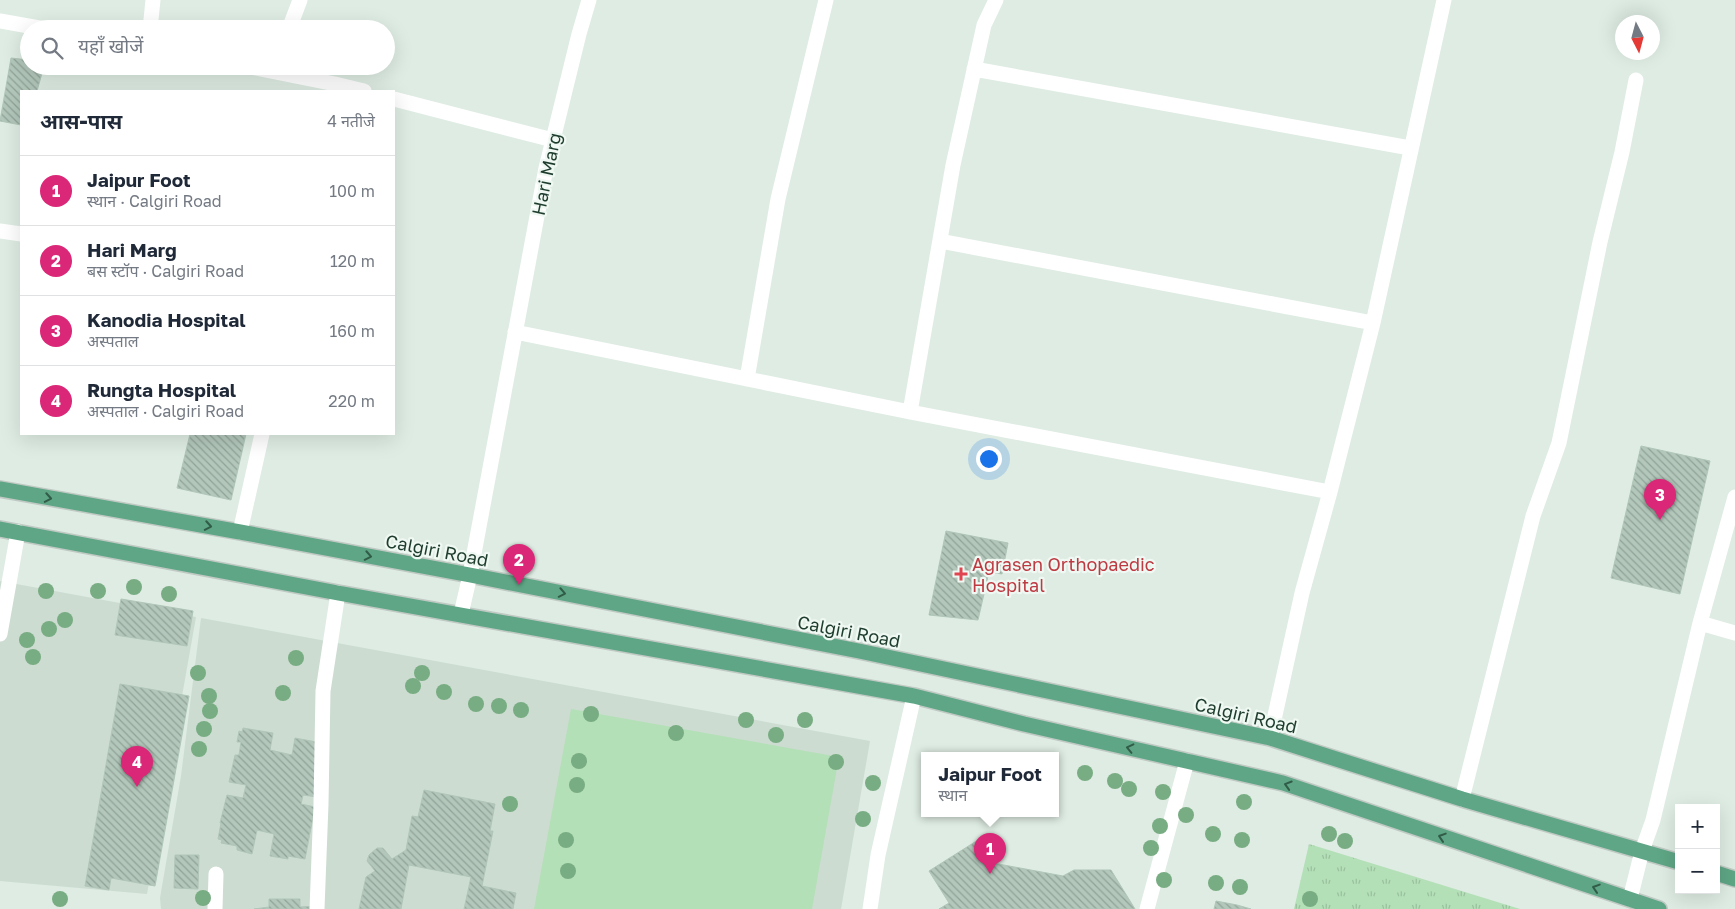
<!DOCTYPE html>
<html lang="hi">
<meta charset="utf-8">
<style>
body{margin:0;font-family:"Golos Text","Noto Sans Devanagari",sans-serif;background:#f2f2f3;color:#1f2937}
.controls{position:absolute;right:15px;bottom:15px;display:grid;overflow:hidden;border-radius:0px;box-shadow:0 5px 20px #0002}
.controls button{width:45px;height:45px;display:grid;place-items:center;padding:0;border:0;border-bottom:1px solid #e0e1e3;background:#fff;color:#1f2937;font:25px sans-serif}
.compass{position:absolute;left:1615px;top:15px;width:45px;height:45px;border-radius:50%;background:#fff;box-shadow:0 5px 20px #0002;rotate:174deg}
.you{position:absolute;left:988px;top:458px;width:18px;height:18px;margin:-12px;border:4px solid #fff;border-radius:50%;background:#1a73e8;box-shadow:0 0 0 8px #1a73e833}
.badge{display:grid;place-items:center;width:32px;height:32px;border-radius:50%;background:#db2777;color:#fff;font-size:16px;font-weight:700}
.pin{position:absolute;translate:-50% -41px;filter:drop-shadow(0 1px 2px #0008)}
.pin::after{content:'';position:absolute;top:26px;width:18px;height:15px;background:inherit;clip-path:polygon(0 0,100% 0,50% 100%)}
.popup{position:absolute;left:921px;top:752px;width:138px;height:65px;box-sizing:border-box;display:grid;place-content:center;border-radius:0px;background:#fff;filter:drop-shadow(0 1px 4px #0005);font-size:16px;white-space:nowrap;color:#747a83}
.popup b{font-size:19px;color:#1f2937}
.popup::after{content:'';position:absolute;left:50%;top:100%;margin-left:-10px;border:10px solid transparent;border-top-color:#fff}
.list{margin:0;padding:0;list-style:none}
h2{display:flex;justify-content:space-between;align-items:center;height:65px;margin:0;padding:0 20px;font-size:21px}
h2 small{font-size:16px;font-weight:400;color:#747a83}
.list li{display:grid;grid-template-columns:32px 1fr auto;gap:15px;align-items:center;box-sizing:border-box;height:70px;padding:0 20px;border-top:1px solid #e0e1e3}
.list b{display:block;font-size:19px;white-space:nowrap}
.list p{margin:0;font-size:16px;white-space:nowrap;color:#747a83}
.list em{font-size:16px;font-style:normal;color:#747a83}
.icon{flex:none;width:28px;height:28px;fill:none;stroke:currentColor;stroke-width:2;stroke-linecap:round;stroke-linejoin:round}
.map{position:relative;flex:none;width:1735px;height:909px;overflow:hidden}
.search{position:absolute;background:#fff;box-shadow:0 5px 20px #0002;left:20px;top:20px;width:375px;height:55px;display:flex;align-items:center;gap:12px;box-sizing:border-box;padding:0 18px;border-radius:28px;color:#747a83;font-size:19px}
.panel{position:absolute;background:#fff;box-shadow:0 5px 20px #0002;left:20px;top:90px;width:375px;height:345px;border-radius:0px}
.map>svg:first-child{display:block}
</style>
<div class="map">
<svg width="1735" height="909" viewBox="0 0 1735 909">
<defs>
<pattern id="grass-tufts" width="24" height="20" patternUnits="userSpaceOnUse" patternTransform="scale(1.25)"><rect width="24" height="20" fill="#b4e0b7"/><path d="M3 7l-1-3M5 7V3M7 7l1-3M15 17l-1-3M17 17v-4M19 17l1-3" fill="none" stroke="#9ac19e"/></pattern>
<pattern id="building-back-hatch" width="6" height="6" patternUnits="userSpaceOnUse" patternTransform="scale(1.25)"><rect width="6" height="6" fill="#b3c7bb"/><path d="M-1 5l2 2M0 0l6 6M5-1l2 2" fill="none" stroke="#91a398"/></pattern>
</defs>
<rect width="100%" height="100%" fill="#deece3"/>
<path fill="#ccdcd1" d="M 0,581 L 196,617 L 147,894 L 0,881 Z
M 201,618 L 870,741 L 841,909 L 161,909 L 160,898 L 181,776 Z"/>
<path fill="url(#grass-tufts)" d="M 1309,844 L 1520,909 L 1294,909 Z"/>
<path fill="#b4e0b7" d="M 571,709 L 839,757 L 812,909 L 534,909 Z"/>
<path fill="url(#building-back-hatch)" stroke="#b0c6b8" d="M 11,58 L 29,60 L 29,66 L 44,66 L 37,91 L 21,91 L 21,125 L 0,121 Z
M 190,434 L 246,434 L 231,500 L 177,488 Z
M 1641,446 L 1710,461 L 1680,594 L 1611,578 Z
M 946,531 L 1008,543 L 1002,574 L 989,572 L 978,620 L 929,615 Z
M 121,599 L 193,611 L 187,646 L 115,635 Z
M 120,684 L 189,696 L 155,886 L 111,878 L 109,890 L 85,886 Z
M 243,728 L 273,733 L 270,750 L 292,755 L 295,738 L 327,744 L 317,797 L 303,795 L 301,804 L 315,807 L 305,859 L 288,856 L 288,859 L 270,856 L 274,834 L 257,830 L 252,854 L 237,850 L 237,846 L 221,843 L 222,840 L 218,839 L 221,823 L 220,823 L 227,795 L 243,798 L 246,785 L 229,782 L 235,755 L 239,755 L 241,742 L 237,742 L 239,731 L 242,732 Z
M 424,790 L 495,804 L 490,831 L 493,831 L 482,886 L 516,893 L 513,909 L 464,909 L 471,877 L 409,865 L 401,909 L 359,909 L 366,877 L 375,871 L 367,861 L 369,855 L 377,848 L 383,848 L 392,859 L 406,850 L 412,816 L 418,817 Z
M 978,840 L 993,863 L 1063,876 L 1074,870 L 1111,870 L 1135,909 L 939,909 L 949,903 L 929,871 Z
M 175,855 L 199,855 L 198,889 L 174,888 Z
M 269,899 L 300,899 L 300,907 L 316,906 L 316,909 L 254,909 L 269,907 Z
M 1216,901 L 1237,905 L 1251,909 L 1214,909 Z"/>
<g fill="none" stroke-linecap="round" stroke-linejoin="round">
<g stroke="#c0c9c4" stroke-width="18">
<path id="major" d="M 0,489 L 240,532 L 470,575 L 859,651 L 1270,738 L 1462,799 L 1679,862
M 0,529 L 338,593 L 914,696 L 1024,724 L 1283,783 L 1659,909
M 1716,873 L 1735,879"/>
</g>
<path stroke="#fff" stroke-width="15" d="M 0,21 L 45,29
M 150,29 L 153,0
M 289,29 L 300,0
M 246,66 L 335,84 L 364,91
M 974,69 L 1410,148
M 394,99 L 553,140
M 0,231 L 21,234
M 940,241 L 1373,323
M 515,332 L 910,412 L 1330,492
M 747,379 L 778,199 L 826,0
M 910,412 L 953,165 L 984,25 L 996,0
M 240,532 L 262,434
M 461,614 L 470,575 L 546,168 L 579,34 L 589,0
M 1700,623 L 1735,633
M 0,634 L 18,532
M 1270,738 L 1302,593 L 1330,492 L 1373,323 L 1444,0
M 1462,799 L 1533,516 L 1559,443 L 1600,242 L 1622,152 L 1636,80
M 1630,899 L 1642,851 L 1653,820 L 1700,623 L 1735,497
M 215,909 L 216,874
M 317,909 L 321,804 L 323,691 L 338,593
M 870,909 L 878,855 L 914,696
M 1147,909 L 1187,761"/>
<use href="#major" stroke="#5ea685" stroke-width="15"/>
</g>
<g fill="#78ac82">
<circle cx="134" cy="587" r="8"/>
<circle cx="46" cy="591" r="8"/>
<circle cx="98" cy="591" r="8"/>
<circle cx="169" cy="594" r="8"/>
<circle cx="65" cy="620" r="8"/>
<circle cx="49" cy="629" r="8"/>
<circle cx="27" cy="640" r="8"/>
<circle cx="33" cy="657" r="8"/>
<circle cx="296" cy="658" r="8"/>
<circle cx="198" cy="673" r="8"/>
<circle cx="422" cy="673" r="8"/>
<circle cx="413" cy="686" r="8"/>
<circle cx="444" cy="692" r="8"/>
<circle cx="283" cy="693" r="8"/>
<circle cx="209" cy="696" r="8"/>
<circle cx="476" cy="704" r="8"/>
<circle cx="499" cy="706" r="8"/>
<circle cx="521" cy="710" r="8"/>
<circle cx="210" cy="711" r="8"/>
<circle cx="591" cy="714" r="8"/>
<circle cx="746" cy="720" r="8"/>
<circle cx="805" cy="720" r="8"/>
<circle cx="204" cy="729" r="8"/>
<circle cx="676" cy="733" r="8"/>
<circle cx="776" cy="735" r="8"/>
<circle cx="199" cy="749" r="8"/>
<circle cx="579" cy="761" r="8"/>
<circle cx="836" cy="762" r="8"/>
<circle cx="1085" cy="773" r="8"/>
<circle cx="1115" cy="781" r="8"/>
<circle cx="873" cy="783" r="8"/>
<circle cx="577" cy="785" r="8"/>
<circle cx="1129" cy="789" r="8"/>
<circle cx="1163" cy="792" r="8"/>
<circle cx="1244" cy="802" r="8"/>
<circle cx="510" cy="804" r="8"/>
<circle cx="1186" cy="815" r="8"/>
<circle cx="863" cy="819" r="8"/>
<circle cx="1160" cy="826" r="8"/>
<circle cx="1213" cy="834" r="8"/>
<circle cx="1329" cy="834" r="8"/>
<circle cx="566" cy="840" r="8"/>
<circle cx="1242" cy="840" r="8"/>
<circle cx="1345" cy="841" r="8"/>
<circle cx="1151" cy="848" r="8"/>
<circle cx="568" cy="871" r="8"/>
<circle cx="1164" cy="880" r="8"/>
<circle cx="1216" cy="883" r="8"/>
<circle cx="1240" cy="887" r="8"/>
<circle cx="203" cy="898" r="8"/>
<circle cx="60" cy="899" r="8"/>
<circle cx="1310" cy="899" r="8"/>
</g>
<defs><path id="oneway-chevron" d="M-2-3.5L2.5 0L-2 3.5" fill="none" stroke-width="1.6" stroke-linecap="round" stroke-linejoin="round" transform="scale(1.25)"/></defs>
<g stroke="#315c48">
<use href="#oneway-chevron" transform="translate(48 498) rotate(10)"/>
<use href="#oneway-chevron" transform="translate(208 526) rotate(10)"/>
<use href="#oneway-chevron" transform="translate(368 556) rotate(11)"/>
<use href="#oneway-chevron" transform="translate(562 593) rotate(11)"/>
<use href="#oneway-chevron" transform="translate(1130 748) rotate(-167)"/>
<use href="#oneway-chevron" transform="translate(1288 785) rotate(-163)"/>
<use href="#oneway-chevron" transform="translate(1442 837) rotate(-162)"/>
<use href="#oneway-chevron" transform="translate(1596 888) rotate(-162)"/>
</g>
<path fill="#e0444e" stroke="#eff8f2" stroke-width="2" d="M958.5 566.5h5v5h5v5h-5v5h-5v-5h-5v-5h5z"/>
<g text-anchor="middle" dominant-baseline="central" stroke-width="4.5" stroke-linejoin="round" paint-order="stroke">
<g font-size="18" fill="#1e3d2e" stroke="#eff8f2">
<text transform="translate(546 174) rotate(-78)">Hari Marg</text>
<text transform="translate(437 550) rotate(11)">Calgiri Road</text>
<text transform="translate(849 631) rotate(11)">Calgiri Road</text>
<text transform="translate(1246 715) rotate(13)">Calgiri Road</text>
</g>
<g font-size="18" fill="#be3a42" stroke="#eff8f2" text-anchor="start">
<text x="972" y="564">Agrasen Orthopaedic<tspan x="972" dy="21">Hospital</tspan></text>
</g>
</g>
</svg>
<div class="controls">
<button>+</button>
<button>−</button>
</div>
<svg class="compass" viewBox="-18 -18 36 36"><path d="M0-13l5 13h-10z" fill="#e53935"/><path d="M0 13l5-13h-10z" fill="#747a83"/></svg>
<div class="you"></div>
<div class="pin badge" style="left:990px;top:874px">1</div>
<div class="popup"><b>Jaipur Foot</b>स्थान</div>
<div class="pin badge" style="left:519px;top:585px">2</div>
<div class="pin badge" style="left:1660px;top:520px">3</div>
<div class="pin badge" style="left:137px;top:787px">4</div>
<div class="search"><svg class="icon" aria-label="search" viewBox="0 0 24 24"><circle cx="10" cy="10" r="6"/><path d="M15 15l6 6"/></svg>यहाँ खोजें</div>
<section class="panel">
<h2>आस-पास<small>4 नतीजे</small></h2>
<ul class="list">
<li><span class="badge">1</span><div><b>Jaipur Foot</b><p>स्थान · Calgiri Road</p></div><em>100 m</em></li>
<li><span class="badge">2</span><div><b>Hari Marg</b><p>बस स्टॉप · Calgiri Road</p></div><em>120 m</em></li>
<li><span class="badge">3</span><div><b>Kanodia Hospital</b><p>अस्पताल</p></div><em>160 m</em></li>
<li><span class="badge">4</span><div><b>Rungta Hospital</b><p>अस्पताल · Calgiri Road</p></div><em>220 m</em></li>
</ul>
</section>
</div>
